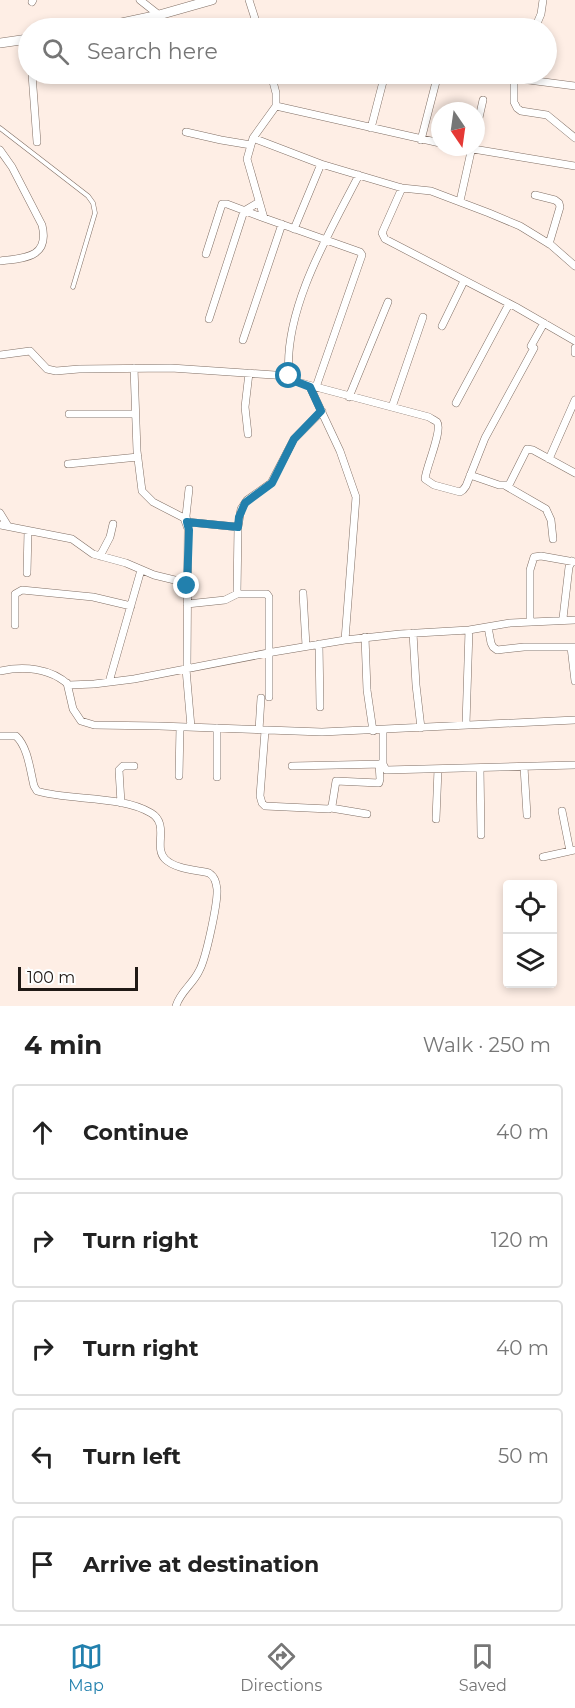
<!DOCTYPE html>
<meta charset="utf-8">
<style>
body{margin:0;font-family:Montserrat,sans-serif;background:#f2f2f2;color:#222}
.controls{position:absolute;right:18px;bottom:18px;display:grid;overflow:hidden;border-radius:6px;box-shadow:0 3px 9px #0003}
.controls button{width:54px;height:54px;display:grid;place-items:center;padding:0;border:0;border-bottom:2px solid #e0e0e0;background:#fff;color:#222;font:30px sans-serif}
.compass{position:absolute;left:431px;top:102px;width:54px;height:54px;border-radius:50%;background:#fff;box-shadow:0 3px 9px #0003;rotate:167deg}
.scale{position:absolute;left:18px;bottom:15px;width:120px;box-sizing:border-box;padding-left:6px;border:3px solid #201915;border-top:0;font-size:16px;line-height:21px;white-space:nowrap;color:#201915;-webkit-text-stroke:4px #fff;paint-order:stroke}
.stop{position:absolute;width:18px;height:18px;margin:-14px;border:4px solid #2280ad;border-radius:50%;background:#fff}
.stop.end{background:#2280ad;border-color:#fff;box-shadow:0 2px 6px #0008}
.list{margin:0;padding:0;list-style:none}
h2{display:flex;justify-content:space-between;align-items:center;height:78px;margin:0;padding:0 24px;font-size:26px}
h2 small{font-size:20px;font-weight:400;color:#767676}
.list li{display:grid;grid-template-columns:39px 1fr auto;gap:18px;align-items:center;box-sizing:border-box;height:96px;margin:0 12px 12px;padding:0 12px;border:2px solid #e0e0e0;border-radius:6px}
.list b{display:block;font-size:22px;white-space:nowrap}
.list em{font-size:20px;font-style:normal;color:#767676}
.icon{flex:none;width:33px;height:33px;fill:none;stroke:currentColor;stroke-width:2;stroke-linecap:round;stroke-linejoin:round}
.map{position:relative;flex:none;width:575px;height:1006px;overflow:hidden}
.search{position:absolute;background:#fff;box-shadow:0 3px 9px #0003;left:18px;right:18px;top:18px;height:66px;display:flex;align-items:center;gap:15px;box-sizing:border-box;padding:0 21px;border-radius:33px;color:#767676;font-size:22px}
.sheet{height:618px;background:#fff}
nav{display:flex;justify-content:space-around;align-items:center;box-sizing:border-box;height:84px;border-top:2px solid #e0e0e0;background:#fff;font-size:16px;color:#767676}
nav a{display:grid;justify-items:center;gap:3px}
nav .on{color:#2280ad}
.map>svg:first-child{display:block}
</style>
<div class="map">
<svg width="575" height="1006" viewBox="0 0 575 1006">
<rect width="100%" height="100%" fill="#feeee5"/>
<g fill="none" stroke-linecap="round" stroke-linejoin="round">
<g stroke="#806f65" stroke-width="5">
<path id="service" d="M 0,128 L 88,196 L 93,203 L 95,213 L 73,287"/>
</g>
<g stroke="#806f65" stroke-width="8">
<path id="minor" d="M 140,0 L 159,15
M 249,0 L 258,28
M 32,2 L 33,0
M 535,28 L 541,14 L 543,0
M 32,74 L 37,142
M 271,74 L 276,93 L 276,106 L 440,143
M 504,74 L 513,78 L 575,86
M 514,74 L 514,102 L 517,108 L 521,111 L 547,115 L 575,138
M 371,128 L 385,74
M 476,131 L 483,100
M 186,132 L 221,140 L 251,145
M 253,138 L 321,164 L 402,188 L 431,191 L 489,213 L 520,226 L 551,245 L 575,266
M 421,140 L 438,74
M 461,147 L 575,166
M 0,150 L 12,167 L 42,225 C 50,258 24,258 0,261
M 402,188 L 382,233 L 385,239 L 516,307 L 575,341
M 535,195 L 555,200 L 559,203 L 560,207 L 549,244
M 460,201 L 472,147
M 264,218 L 360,252 L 362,255 L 316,387 L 294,381 L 289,376 C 283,310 329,233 359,175
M 294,229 L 321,164
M 206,254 L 222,204 L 227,204 L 264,218 L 247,159 L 253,138 L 276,106
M 209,319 L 244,211 L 259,202
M 442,326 L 464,281
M 243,340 L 282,224
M 531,346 L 544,323
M 575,348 L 575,353
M 0,355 L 30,351 L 47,369 L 56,371 L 79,369 L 171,368 L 289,376
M 134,368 L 137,451 L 142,491 L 153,502 L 184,518 L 188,529 L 187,669
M 310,387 L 340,451 L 356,497 L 345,640
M 316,387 L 429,417 C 430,418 436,421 437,422 C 443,430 426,467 425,479 L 434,485 L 460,492 L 463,490 L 466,486 L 485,438 L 534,348
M 349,397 L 388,302
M 456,403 L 509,304
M 392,407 L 423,317
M 69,414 L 135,414
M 248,434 L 245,407 L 249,373
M 549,459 L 575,400
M 68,464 L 138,457
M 470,475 L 499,485 L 509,485 L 527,449 L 533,450 L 575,473
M 506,486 L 546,509 L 551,520 L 553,539
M 189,489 L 186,516 L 187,522 L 238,527
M 0,513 L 8,526
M 0,525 L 72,539 L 93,554 L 126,563 L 154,575 L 187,583
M 100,556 L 110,537 L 113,524
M 27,573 L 28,531
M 303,593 L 306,646
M 237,594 L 267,594 L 269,597 L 269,697
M 187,604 L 225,600 L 237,594 L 238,527 L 241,509 L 247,500 L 271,483 L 294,439 L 322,411
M 563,618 L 569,567 L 572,561
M 530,622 L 530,570 L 534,557 L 541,556 L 575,562
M 15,625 L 15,594 L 22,590 L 93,597 L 131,606
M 488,627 L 491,643 L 493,647 L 497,650 L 524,647 L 575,647
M 413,633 L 416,685 L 421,728
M 365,637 L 367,690 L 373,731
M 319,644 L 320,707
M 571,647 L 575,681
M 186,669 L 191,727
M 0,671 C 24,666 50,668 69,685 L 94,684 L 134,679 L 273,652 L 345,640 L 400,634 L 469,630 L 510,623 L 575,620
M 109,682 L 141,570
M 67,683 L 73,709 L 81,721 L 94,725 L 159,726 L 322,732 L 575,720
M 466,724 L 469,630
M 259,730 L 261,698
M 383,730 L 383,764 L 386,770 L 575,765
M 265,731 L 260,796 L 262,803 L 265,806 L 329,809 L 332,806 L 336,781 L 379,783 L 380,779 L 379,764
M 0,736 L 16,736 C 28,747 30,770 34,786 L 37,791 C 70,801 121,795 151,813 C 170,824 153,847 165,859 C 175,869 196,870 209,873 C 215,877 216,882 217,889 C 218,902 206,959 199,971 C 193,984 180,992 176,1006
M 292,766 L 383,764
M 524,767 L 527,815
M 480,768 L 481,835
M 179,776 L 180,727
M 217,777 L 217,728
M 121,803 L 119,770 L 123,766 L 134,766
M 331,808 L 367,814
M 562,811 L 570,851
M 436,819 L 438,769
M 543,857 L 575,850"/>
</g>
<g stroke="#806f65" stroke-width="10">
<path id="secondary" d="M 98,28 L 159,15 L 212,0
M 0,43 L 28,39"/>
</g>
<use href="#service" stroke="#fff" stroke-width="4"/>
<use href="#minor" stroke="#fff" stroke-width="7"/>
<use href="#secondary" stroke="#fff" stroke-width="9"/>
</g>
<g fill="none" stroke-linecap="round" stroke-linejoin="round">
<path stroke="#2280ad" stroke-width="8" d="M 187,586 L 189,530 L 187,522 L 238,527 L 239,517 L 245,503 L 272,483 L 294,439 L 321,411 L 310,387 L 292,380 L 289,376"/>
</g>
</svg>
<div class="controls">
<button><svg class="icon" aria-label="locate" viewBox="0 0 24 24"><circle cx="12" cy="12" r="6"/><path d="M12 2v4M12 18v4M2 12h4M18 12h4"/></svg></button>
<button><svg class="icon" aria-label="layers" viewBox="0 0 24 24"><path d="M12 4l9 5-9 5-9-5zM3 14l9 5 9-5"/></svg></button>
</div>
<svg class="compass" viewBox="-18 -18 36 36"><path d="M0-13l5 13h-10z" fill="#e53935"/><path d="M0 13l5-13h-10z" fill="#767676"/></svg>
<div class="scale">100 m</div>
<div class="stop" style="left:289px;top:376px"></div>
<div class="stop end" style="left:187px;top:586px"></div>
<div class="search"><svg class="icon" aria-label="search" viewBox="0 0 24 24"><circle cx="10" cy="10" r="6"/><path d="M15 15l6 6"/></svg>Search here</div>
</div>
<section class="sheet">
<h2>4 min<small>Walk · 250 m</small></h2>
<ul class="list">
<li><svg class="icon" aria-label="ahead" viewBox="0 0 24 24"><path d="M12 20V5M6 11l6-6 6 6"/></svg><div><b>Continue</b></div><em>40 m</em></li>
<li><svg class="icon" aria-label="right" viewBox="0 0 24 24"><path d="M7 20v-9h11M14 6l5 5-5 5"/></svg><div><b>Turn right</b></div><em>120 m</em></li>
<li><svg class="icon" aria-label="right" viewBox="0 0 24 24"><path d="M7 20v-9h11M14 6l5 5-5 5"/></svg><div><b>Turn right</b></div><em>40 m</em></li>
<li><svg class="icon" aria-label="left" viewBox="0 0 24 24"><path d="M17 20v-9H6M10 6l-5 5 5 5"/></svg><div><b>Turn left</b></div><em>50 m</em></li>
<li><svg class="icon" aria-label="arrive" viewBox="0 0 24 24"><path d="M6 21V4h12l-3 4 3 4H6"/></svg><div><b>Arrive at destination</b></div></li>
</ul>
</section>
<nav>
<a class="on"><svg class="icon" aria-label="map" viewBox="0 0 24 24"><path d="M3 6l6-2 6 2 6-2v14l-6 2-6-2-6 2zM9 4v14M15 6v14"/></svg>Map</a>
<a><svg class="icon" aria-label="directions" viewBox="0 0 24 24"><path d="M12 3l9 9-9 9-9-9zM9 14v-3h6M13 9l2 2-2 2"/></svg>Directions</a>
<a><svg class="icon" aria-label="saved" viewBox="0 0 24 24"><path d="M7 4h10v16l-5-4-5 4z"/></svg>Saved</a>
</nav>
